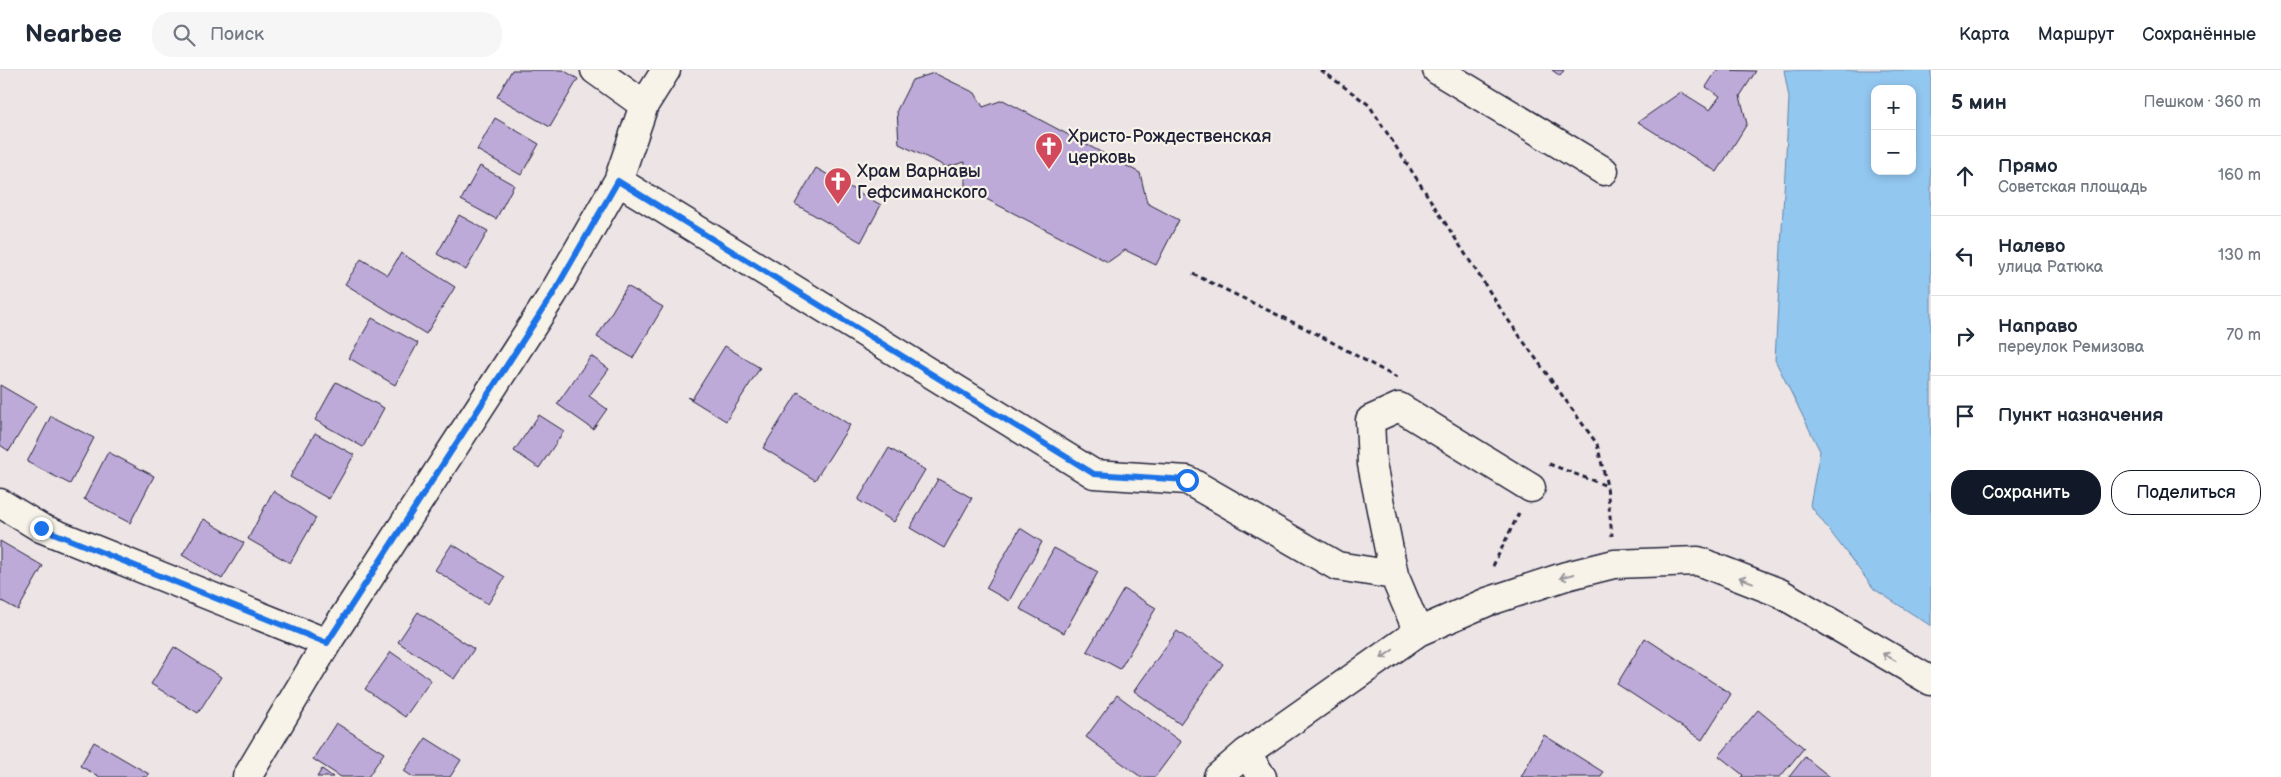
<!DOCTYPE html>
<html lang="ru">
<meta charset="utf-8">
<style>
body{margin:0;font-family:"Balsamiq Sans",sans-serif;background:#f6f6f7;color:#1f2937}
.controls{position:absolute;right:15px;top:15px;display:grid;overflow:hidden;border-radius:10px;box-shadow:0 2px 8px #0003}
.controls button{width:45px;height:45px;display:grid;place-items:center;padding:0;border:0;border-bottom:1px solid #e0e1e3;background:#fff;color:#1f2937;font:25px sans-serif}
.stop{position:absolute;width:15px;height:15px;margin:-11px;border:4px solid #1a73e8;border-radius:50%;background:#fff}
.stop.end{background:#1a73e8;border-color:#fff;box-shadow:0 1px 5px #0008}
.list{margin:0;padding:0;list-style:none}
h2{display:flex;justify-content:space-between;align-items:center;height:65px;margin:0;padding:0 20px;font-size:21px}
h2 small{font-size:16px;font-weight:400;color:#747a83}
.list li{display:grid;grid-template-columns:32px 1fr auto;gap:15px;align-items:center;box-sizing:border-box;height:80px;padding:0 20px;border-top:1px solid #e0e1e3}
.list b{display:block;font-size:19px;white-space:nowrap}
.list p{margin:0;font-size:16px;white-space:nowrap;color:#747a83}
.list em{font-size:16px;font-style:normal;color:#747a83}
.actions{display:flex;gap:10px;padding:15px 20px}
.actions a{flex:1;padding:11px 0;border:1px solid #111827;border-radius:20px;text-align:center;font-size:18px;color:#111827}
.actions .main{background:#111827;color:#fff}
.icon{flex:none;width:28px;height:28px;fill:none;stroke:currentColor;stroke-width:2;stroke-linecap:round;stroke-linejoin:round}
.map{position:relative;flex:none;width:1931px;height:707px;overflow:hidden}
header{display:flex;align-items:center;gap:30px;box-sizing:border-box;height:70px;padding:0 25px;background:#fff;border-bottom:1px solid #e0e1e3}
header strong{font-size:24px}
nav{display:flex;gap:28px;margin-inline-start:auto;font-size:18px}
.search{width:350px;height:45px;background:#f6f6f7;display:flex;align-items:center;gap:12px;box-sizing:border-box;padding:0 18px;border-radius:20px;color:#747a83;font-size:19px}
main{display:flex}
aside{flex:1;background:#fff}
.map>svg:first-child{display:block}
</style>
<header>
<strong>Nearbee</strong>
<div class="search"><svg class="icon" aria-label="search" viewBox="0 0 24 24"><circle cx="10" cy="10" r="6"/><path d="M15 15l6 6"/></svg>Поиск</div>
<nav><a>Карта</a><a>Маршрут</a><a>Сохранённые</a></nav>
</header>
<main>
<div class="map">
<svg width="1931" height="707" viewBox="0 0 1931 707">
<rect width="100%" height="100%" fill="#ece4e5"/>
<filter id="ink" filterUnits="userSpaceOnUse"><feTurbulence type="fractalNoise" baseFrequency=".02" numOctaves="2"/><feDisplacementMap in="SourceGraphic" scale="10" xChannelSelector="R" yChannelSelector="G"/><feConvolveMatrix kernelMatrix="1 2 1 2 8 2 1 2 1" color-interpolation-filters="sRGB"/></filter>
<g filter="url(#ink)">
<path fill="#92c7f0" stroke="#6585a8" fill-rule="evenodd" d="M 1784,0 L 1931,0 L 1931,556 L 1874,519 L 1810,435 L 1820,381 L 1775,290 L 1789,28 ZM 1875,19 L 1912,19 L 1912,101 L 1875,101 Z"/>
<path fill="#beaad9" stroke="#22223b" d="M 512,0 L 563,0 L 578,9 L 550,57 L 497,27 Z
M 1552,0 L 1564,0 L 1560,6 Z
M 1717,0 L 1756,1 L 1740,26 L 1747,54 L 1717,102 L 1638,52 L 1681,22 L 1710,40 L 1720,26 L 1706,17 Z
M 934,3 L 975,23 L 983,37 L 1003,30 L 1140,103 L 1147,133 L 1179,150 L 1156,195 L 1125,180 L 1108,192 L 965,118 L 965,92 L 947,97 L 899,74 L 897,40 L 912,10 Z
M 495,48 L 539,74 L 521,105 L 477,80 Z
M 480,96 L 514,115 L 496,149 L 461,130 Z
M 816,98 L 881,135 L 861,172 L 795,134 Z
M 459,145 L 488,161 L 466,200 L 437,184 Z
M 401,183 L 455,217 L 426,264 L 345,214 L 361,189 L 388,205 Z
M 627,216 L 663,237 L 633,288 L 597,267 Z
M 372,248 L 418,273 L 395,315 L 349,288 Z
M 725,276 L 760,298 L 726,351 L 687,327 L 692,329 Z
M 591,286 L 609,299 L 589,326 L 607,339 L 593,359 L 557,334 Z
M 336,312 L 384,338 L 363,377 L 315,350 Z
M 0,315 L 36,336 L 9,381 L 0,375 Z
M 798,322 L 850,355 L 815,410 L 763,378 Z
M 539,345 L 564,361 L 539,398 L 514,381 Z
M 51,346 L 94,368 L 70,414 L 27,392 Z
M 315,363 L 354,385 L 329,429 L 290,407 Z
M 889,378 L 925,400 L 894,452 L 858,430 Z
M 108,382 L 154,406 L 130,453 L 84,429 Z
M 938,409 L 972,428 L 944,478 L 910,458 Z
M 273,421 L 316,448 L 290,493 L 248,469 Z
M 204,449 L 244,473 L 222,509 L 182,485 Z
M 1020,458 L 1042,472 L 1009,531 L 986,518 Z
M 0,471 L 43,496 L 18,540 L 0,530 Z
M 452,474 L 505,507 L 488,534 L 435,500 Z
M 1054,478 L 1098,502 L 1064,563 L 1020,539 Z
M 1124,519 L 1156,538 L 1120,599 L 1087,581 Z
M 418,542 L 474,579 L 454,609 L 398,572 Z
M 1177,561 L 1223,594 L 1180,654 L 1134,621 Z
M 1645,568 L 1731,624 L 1702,670 L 1617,614 Z
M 174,577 L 221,607 L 198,643 L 151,614 Z
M 391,582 L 431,610 L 405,647 L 365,619 Z
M 1117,625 L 1181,672 L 1155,707 L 1141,707 L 1086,667 Z
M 1758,640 L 1804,678 L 1780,707 L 1741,707 L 1743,705 L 1719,686 Z
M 336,653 L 384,683 L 368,707 L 341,707 L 313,689 Z
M 1544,665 L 1603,702 L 1601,707 L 1521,707 Z
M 426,668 L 461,690 L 450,707 L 413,707 L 404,701 Z
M 94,672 L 149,704 L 147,707 L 100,707 L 80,696 Z
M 1805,687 L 1830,707 L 1789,707 Z
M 322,699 L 333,707 L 317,707 Z"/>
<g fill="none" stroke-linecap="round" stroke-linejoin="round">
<g stroke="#22223b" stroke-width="31">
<path id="minor" d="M 595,0 L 644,35
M 1437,0 L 1604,101
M 618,111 L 1094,404 L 1187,410 L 1337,496 L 1394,505 L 1418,562
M 0,433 L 41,458 L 327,573
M 1394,505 L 1372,394 L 1370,350 L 1399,337 L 1531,418
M 1246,683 L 1262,707
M 247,707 L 327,573 L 553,224 L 618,111 L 644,35 L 666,0
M 1218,707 L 1246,683 L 1418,562 L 1487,532 L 1566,506 L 1614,494 L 1698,491 L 1780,523 L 1931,611"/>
</g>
<path stroke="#22223b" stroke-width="3" stroke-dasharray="5 4" stroke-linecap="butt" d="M 1321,0 L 1369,35 L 1506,247 L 1597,374 L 1607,416 L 1612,466
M 1193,204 L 1317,264 L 1397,308
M 1549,394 L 1607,416
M 1493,496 L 1519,443"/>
<use href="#minor" stroke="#f7f3e8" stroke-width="28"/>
</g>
<defs><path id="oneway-shaft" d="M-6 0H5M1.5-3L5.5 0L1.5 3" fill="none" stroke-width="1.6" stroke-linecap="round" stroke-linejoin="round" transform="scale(1.25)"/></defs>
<g stroke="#97959a">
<use href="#oneway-shaft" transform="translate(1567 506) rotate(164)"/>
<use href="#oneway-shaft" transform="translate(1746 510) rotate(-159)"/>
<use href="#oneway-shaft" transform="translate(1387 584) rotate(145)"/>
<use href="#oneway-shaft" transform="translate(1889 587) rotate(-150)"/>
</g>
</g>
<g fill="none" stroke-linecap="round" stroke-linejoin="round" filter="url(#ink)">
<path stroke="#1a73e8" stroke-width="6" d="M 41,458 L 327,573 L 553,224 L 618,111 L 1094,404 L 1187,410"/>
</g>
<defs>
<g id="church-pin" transform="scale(1.4375)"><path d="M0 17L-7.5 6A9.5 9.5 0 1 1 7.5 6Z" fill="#d1495b" stroke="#f7f3e8"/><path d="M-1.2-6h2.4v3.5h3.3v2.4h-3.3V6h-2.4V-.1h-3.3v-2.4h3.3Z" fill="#fff"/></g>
</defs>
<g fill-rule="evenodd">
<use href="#church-pin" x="1049" y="76"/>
<use href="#church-pin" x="838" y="111"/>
</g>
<g text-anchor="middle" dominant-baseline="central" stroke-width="4.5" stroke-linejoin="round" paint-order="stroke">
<g font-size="18" fill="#22223b" stroke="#f7f3e8" text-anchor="start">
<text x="1068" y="66">Христо-Рождественская<tspan x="1068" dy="21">церковь</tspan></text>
<text x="857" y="101">Храм Варнавы<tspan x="857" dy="21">Гефсиманского</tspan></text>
</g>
</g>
</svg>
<div class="controls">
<button>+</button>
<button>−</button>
</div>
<div class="stop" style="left:1187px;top:410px"></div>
<div class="stop end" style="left:41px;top:458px"></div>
</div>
<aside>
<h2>5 мин<small>Пешком · 360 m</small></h2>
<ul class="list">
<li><svg class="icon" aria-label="ahead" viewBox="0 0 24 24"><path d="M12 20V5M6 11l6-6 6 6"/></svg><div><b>Прямо</b><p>Советская площадь</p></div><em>160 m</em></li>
<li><svg class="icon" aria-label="left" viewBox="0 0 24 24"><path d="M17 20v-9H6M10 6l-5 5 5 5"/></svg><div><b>Налево</b><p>улица Ратюка</p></div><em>130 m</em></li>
<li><svg class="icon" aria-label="right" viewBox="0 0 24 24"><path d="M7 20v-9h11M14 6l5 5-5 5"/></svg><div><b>Направо</b><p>переулок Ремизова</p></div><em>70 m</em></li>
<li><svg class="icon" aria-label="arrive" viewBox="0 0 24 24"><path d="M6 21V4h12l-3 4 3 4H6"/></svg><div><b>Пункт назначения</b></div></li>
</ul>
<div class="actions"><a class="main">Сохранить</a><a>Поделиться</a></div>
</aside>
</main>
